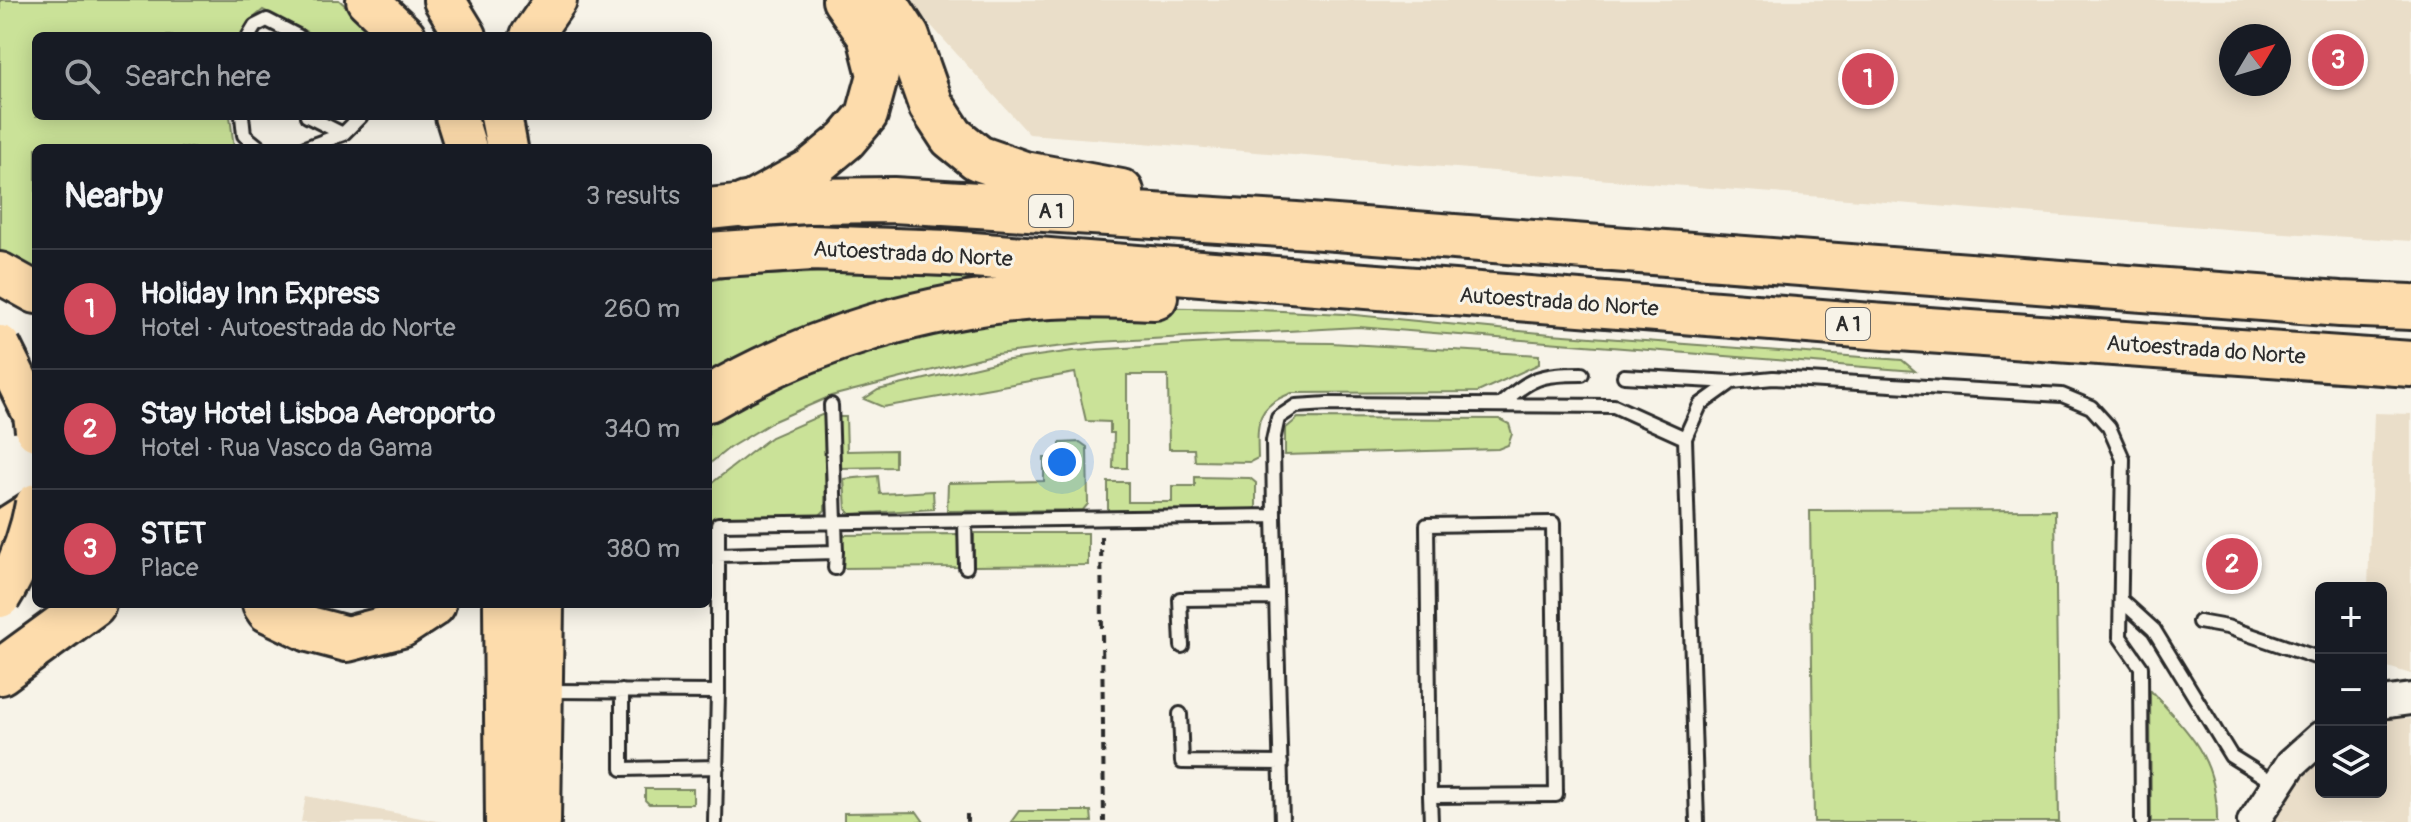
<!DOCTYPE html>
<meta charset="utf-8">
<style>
body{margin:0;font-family:Pangolin,sans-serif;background:#242831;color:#f1f3f6}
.controls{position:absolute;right:24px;bottom:24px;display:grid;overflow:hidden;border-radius:12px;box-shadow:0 4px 20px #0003}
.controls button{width:72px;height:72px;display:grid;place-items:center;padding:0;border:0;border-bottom:2px solid #363941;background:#171b24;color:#f1f3f6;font:40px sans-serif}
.compass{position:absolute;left:2219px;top:24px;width:72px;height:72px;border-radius:50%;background:#171b24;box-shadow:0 4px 20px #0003;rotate:52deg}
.you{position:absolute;left:1062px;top:462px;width:28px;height:28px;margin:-20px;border:6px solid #fff;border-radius:50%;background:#1a73e8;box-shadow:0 0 0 12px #1a73e833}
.badge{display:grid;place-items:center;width:52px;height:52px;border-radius:50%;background:#d1495b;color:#fff;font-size:26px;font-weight:700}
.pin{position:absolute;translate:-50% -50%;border:4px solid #fff;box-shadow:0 2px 8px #0006}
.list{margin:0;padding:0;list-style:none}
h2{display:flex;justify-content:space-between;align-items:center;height:104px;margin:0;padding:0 32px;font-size:34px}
h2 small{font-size:26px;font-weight:400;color:#9ea1a6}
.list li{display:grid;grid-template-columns:52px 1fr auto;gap:24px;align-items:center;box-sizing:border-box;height:120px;padding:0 32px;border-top:2px solid #363941}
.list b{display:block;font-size:30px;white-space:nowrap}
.list p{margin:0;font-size:26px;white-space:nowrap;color:#9ea1a6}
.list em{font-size:26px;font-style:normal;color:#9ea1a6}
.icon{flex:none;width:44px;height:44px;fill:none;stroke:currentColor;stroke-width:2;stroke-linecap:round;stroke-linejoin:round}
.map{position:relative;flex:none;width:2411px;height:822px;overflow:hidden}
.search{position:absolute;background:#171b24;box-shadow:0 4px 20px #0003;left:32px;top:32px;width:680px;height:88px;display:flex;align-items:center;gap:20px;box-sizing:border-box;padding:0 28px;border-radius:12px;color:#9ea1a6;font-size:30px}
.panel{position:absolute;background:#171b24;box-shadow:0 4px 20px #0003;left:32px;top:144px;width:680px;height:464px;border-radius:12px}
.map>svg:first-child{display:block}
</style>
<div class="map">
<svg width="2411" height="822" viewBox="0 0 2411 822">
<rect width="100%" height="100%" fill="#f7f3e8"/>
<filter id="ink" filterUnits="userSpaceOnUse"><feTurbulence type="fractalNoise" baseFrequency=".0125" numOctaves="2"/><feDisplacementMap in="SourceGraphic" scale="16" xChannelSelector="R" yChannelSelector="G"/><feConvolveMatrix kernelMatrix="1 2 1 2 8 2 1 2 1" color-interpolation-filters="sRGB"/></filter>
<g filter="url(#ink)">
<path fill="#eadec9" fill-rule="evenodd" d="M 908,0 L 2411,0 L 2411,241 L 2239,230 L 1029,134 ZM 2231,36 L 2279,36 L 2279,84 L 2231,84 Z
M 2374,413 L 2411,414 L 2411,674 L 2381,665 L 2381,588 L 2368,588 Z
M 2389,717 L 2411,719 L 2411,822 L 2271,822 L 2296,785 L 2321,759 L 2321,792 L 2381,792 L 2381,720 Z
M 306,796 L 442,822 L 301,822 Z"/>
<path fill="#cae298" stroke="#7a8662" stroke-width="2" d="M 0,0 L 339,0 L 379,36 L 315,36 L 263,10 L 250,21 L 239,36 L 36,36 L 36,116 L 230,116 L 234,148 L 36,148 L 36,270 L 0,252 Z
M 850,271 L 1090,286 L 708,385 L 708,281 L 729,277 Z
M 1087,306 L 1241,309 L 1345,314 L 1551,334 L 1902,360 L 1915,371 L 1358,327 L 1099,342 L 996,354 L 831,396 L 774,421 L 729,448 L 708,465 L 708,413 L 838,350 Z
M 1227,342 L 1331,343 L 1539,355 L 1539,364 L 1478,392 L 1292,393 C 1255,406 1257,423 1258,458 L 1250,462 L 1195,461 L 1194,449 L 1169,449 L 1168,375 L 1127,375 L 1127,468 L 1113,468 L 1114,433 L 1110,433 L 1110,422 L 1086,421 L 1075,373 L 883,407 L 864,399 L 878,390 L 1002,361 L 1073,351 Z
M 826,413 L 825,510 L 818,517 L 708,520 L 708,486 L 771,437 Z
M 838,417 L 846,417 L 847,451 L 895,450 L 895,467 L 839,468 Z
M 1298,418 L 1499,419 L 1509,424 L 1512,434 L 1508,445 L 1498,449 L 1285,455 L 1285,429 Z
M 1080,442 L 1087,447 L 1088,504 L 1083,510 L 947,511 L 948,483 L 1044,481 L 1044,458 L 1060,458 L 1060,443 Z
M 878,476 L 880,494 L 933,491 L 934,509 L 850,514 L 846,509 L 844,479 Z
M 1195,477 L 1250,478 L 1256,483 L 1256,508 L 1250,512 L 1108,514 L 1108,482 L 1128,482 L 1128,502 L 1172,502 L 1172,486 L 1195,486 Z
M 2055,510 L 2059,822 L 1814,822 L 1810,511 Z
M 974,533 L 1088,533 L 1088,565 L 974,566 Z
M 958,534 L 958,567 L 843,568 L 842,535 Z
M 2150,690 C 2190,734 2218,758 2217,822 L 2151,822 Z
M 645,789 L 693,789 L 693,804 L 649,804 L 645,800 Z
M 1019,811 L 1091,811 L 1092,822 L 1011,822 Z
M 917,812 L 924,822 L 844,822 L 844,813 Z"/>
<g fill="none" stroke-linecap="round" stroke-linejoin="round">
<g stroke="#2b2b2b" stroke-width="18">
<path id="service" d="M 249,36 L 255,26 L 267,20 L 298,36
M 242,116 L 244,135 L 260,148
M 307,116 L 343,134
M 305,148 L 343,134 L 361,116
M 1624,376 L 1732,382
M 1500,405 C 1531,377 1541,374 1582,374
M 1274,516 L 1282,822
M 965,521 L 966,567
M 718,555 L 836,552 L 831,405
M 835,568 L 836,552
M 2121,600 L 2154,630 L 2231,756 L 2276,784
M 2199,622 L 2227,627 L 2321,659
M 1182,646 L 1180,599 L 1276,598
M 548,691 L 718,692 L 715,822
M 622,691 L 622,769 L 717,767
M 718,692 L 718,524 L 1274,516 L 1273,441 L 1278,418 L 1296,406 L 1328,404 L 1614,406 L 1685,438
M 1180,714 L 1182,762 L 1281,763
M 1430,796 L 1556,795 L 1553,523 L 1427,525 L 1430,796 L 1431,822
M 1697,822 L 1685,438 L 1700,405 L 1732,382 L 1773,378 L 2062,395 L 2091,407 L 2109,427 L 2123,459 L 2120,637 L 2141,667 L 2142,822"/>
</g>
<g stroke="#2b2b2b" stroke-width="36">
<path id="tertiary" d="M 2381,703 L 2411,699
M 2253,822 L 2291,764 L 2321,737"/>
</g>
<g stroke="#2b2b2b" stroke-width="46">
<path id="trunk" d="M 367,0 L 405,36
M 444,0 L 466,36
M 531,36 L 556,0
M 456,116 L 466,148
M 501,116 L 507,148
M 708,209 L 746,205 L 811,169 L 846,140 L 867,115 L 878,75 L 868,36 L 843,0
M 0,273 L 36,293
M 0,532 L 36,509
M 504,604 L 506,822
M 540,822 L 543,604"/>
</g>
<g stroke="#2b2b2b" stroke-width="50">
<path id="motorway" d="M 883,0 L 907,37 L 931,105 L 952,137 L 978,158 L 1024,174 L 1121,192
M 746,205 L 807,201 L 893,200 L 978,205 L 1296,225 L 2340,304 L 2411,307
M 708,255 L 811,248 L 948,253 L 1871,326 L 2411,364
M 708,399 C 812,338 931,302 1051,296 C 1085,294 1121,296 1155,297
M 265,604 L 269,610 L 309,629 L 347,639 L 401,625 L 433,604
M 0,672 L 93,604"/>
</g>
<path stroke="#2b2b2b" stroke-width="4" stroke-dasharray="8 6" stroke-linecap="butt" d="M 1101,536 L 1104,822
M 967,822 L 967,811"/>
<use href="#service" stroke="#f7f3e8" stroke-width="12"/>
<use href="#tertiary" stroke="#f7f3e8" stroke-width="30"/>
<use href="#trunk" stroke="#fddcac" stroke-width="40"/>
<use href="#motorway" stroke="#fddcac" stroke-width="44"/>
<g stroke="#2b2b2b" stroke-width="46" stroke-linecap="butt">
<path id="trunk-bridge" d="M 0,346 L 34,415 L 36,430
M 0,597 C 17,570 30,536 36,504"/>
</g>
<use href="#trunk-bridge" stroke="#fddcac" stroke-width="40"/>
</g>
</g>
<g text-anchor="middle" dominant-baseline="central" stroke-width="6" stroke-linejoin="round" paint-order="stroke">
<g fill="#f7f3e8" stroke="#686764" stroke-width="2">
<rect x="1029" y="195" width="44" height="32" rx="6"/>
<rect x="1826" y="308" width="44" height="32" rx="6"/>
</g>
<g font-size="20" font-weight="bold" fill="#2b2b2b">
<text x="1051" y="211">A 1</text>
<text x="1848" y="324">A 1</text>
</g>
<g font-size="22" fill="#2b2b2b" stroke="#f7f3e8">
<text transform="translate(913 254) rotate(3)">Autoestrada do Norte</text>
<text transform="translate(1559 302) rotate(4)">Autoestrada do Norte</text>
<text transform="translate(2206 350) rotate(4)">Autoestrada do Norte</text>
</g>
</g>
</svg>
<div class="controls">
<button>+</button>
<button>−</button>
<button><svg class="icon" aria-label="layers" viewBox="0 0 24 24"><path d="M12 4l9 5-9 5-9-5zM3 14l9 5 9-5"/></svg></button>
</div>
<svg class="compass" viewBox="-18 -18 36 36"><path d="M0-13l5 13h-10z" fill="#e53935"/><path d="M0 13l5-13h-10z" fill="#9ea1a6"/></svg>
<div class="you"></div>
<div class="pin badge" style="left:1868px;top:79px">1</div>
<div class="pin badge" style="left:2232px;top:564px">2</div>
<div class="pin badge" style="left:2338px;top:60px">3</div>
<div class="search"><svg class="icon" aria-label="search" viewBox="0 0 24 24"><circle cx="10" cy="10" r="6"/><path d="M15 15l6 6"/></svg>Search here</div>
<section class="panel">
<h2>Nearby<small>3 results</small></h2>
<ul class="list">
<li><span class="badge">1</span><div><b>Holiday Inn Express</b><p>Hotel · Autoestrada do Norte</p></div><em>260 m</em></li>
<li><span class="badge">2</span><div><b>Stay Hotel Lisboa Aeroporto</b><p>Hotel · Rua Vasco da Gama</p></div><em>340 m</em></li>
<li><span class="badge">3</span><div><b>STET</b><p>Place</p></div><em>380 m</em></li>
</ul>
</section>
</div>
